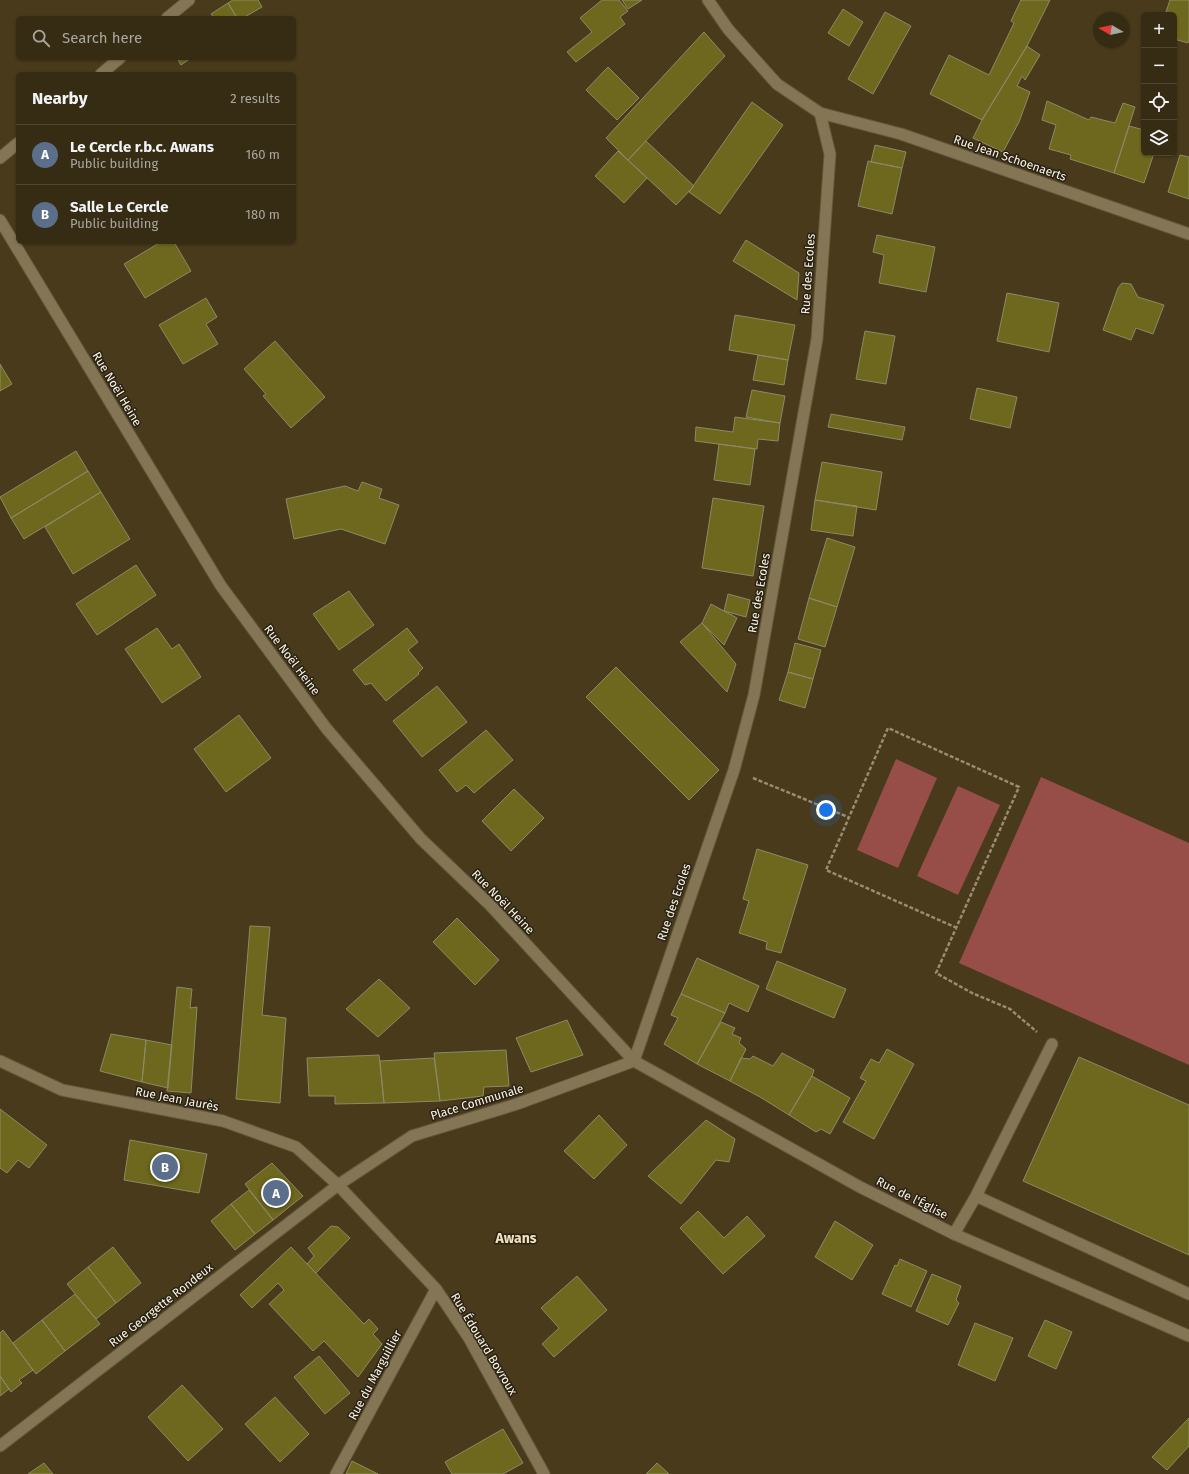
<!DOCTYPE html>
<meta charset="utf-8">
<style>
body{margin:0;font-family:"Fira Sans",sans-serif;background:#3d341d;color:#f1f3f6}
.controls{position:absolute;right:12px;top:12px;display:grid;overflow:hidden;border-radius:6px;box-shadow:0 1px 3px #0004}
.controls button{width:36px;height:36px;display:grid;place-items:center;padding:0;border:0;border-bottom:1px solid #504834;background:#362c14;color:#f1f3f6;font:20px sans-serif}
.compass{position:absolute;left:1093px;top:12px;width:36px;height:36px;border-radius:50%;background:#362c14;box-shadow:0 1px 3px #0004;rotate:279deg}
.you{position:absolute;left:826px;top:810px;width:14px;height:14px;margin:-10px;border:3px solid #fff;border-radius:50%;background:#1a73e8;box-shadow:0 0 0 6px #1a73e833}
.badge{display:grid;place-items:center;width:26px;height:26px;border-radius:50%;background:#96b6fd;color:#fff;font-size:13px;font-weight:700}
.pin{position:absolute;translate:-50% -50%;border:2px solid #fff;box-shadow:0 1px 4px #0006}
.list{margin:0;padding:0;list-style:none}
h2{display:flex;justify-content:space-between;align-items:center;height:52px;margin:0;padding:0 16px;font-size:17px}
h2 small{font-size:13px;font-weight:400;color:#aaa7a0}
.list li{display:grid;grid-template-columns:26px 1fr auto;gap:12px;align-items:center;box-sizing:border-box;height:60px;padding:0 16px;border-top:1px solid #504834}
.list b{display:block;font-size:15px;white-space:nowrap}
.list p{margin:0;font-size:13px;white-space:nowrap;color:#aaa7a0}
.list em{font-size:13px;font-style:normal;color:#aaa7a0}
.icon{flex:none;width:22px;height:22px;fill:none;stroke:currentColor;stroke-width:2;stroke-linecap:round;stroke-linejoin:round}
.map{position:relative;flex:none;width:1189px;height:1474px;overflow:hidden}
.search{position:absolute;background:#362c14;box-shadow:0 1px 3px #0004;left:16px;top:16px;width:280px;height:44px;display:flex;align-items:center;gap:10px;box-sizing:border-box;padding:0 14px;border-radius:6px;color:#aaa7a0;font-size:15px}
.panel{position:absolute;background:#362c14;box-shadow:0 1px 3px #0004;left:16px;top:72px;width:280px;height:172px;border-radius:6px}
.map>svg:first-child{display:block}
</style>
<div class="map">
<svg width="1189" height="1474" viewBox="0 0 1189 1474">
<rect width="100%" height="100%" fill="#483a1b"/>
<path fill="#974e49" d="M 896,759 L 937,778 L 898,868 L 857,850 Z
M 1041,777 L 1189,843 L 1189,1065 L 959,963 Z
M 958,786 L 1000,805 L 958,895 L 917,876 Z"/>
<path fill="#6d681d" stroke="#8c8a66" d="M 233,0 L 258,0 L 262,7 L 243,18 L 237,18 L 228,3 Z
M 602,0 L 619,0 L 628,11 L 620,17 L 625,24 L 576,62 L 567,52 L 592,32 L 580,18 Z
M 622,0 L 642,0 L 628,9 Z
M 1021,0 L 1050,0 L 1027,46 L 982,120 L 930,94 L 949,55 L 989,75 L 1014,23 L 1011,21 Z
M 1170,0 L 1189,0 L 1189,39 L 1188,43 L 1174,39 L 1174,15 L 1165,15 Z
M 228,3 L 237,18 L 214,18 L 211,14 Z
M 843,9 L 863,22 L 849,46 L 828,33 Z
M 885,12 L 911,26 L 873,94 L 848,79 Z
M 704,32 L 725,56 L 628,160 L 606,138 Z
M 1027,46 L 1040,55 L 1025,80 L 1022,76 L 1017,86 L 1030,92 L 1019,122 L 1003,152 L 973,138 L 982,120 Z
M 177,58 L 191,58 L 181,65 Z
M 608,67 L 639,98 L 617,120 L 586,90 Z
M 1047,101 L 1089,120 L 1091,117 L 1115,123 L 1123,103 L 1135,107 L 1114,173 L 1070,159 L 1071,155 L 1049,149 L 1056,125 L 1042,120 Z
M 752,102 L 783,125 L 720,214 L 689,192 Z
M 1129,126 L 1144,130 L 1144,153 L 1154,153 L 1144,183 L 1114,173 Z
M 646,141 L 694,186 L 676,205 L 628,160 Z
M 875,145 L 906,152 L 902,168 L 871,162 Z
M 618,151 L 647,178 L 624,203 L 595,176 Z
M 1180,155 L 1189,157 L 1189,199 L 1168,192 Z
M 868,161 L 902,168 L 892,214 L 858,206 Z
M 877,235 L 935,247 L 926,292 L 879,283 L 884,255 L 873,252 Z
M 746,240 L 799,273 L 797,300 L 733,261 Z
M 161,242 L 174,242 L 191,271 L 145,298 L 124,264 Z
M 1122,283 L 1131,284 L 1138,297 L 1164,305 L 1153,334 L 1136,328 L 1131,340 L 1103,330 L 1118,288 Z
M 1007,293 L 1059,303 L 1049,352 L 997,341 Z
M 206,298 L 217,317 L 206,324 L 218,344 L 183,364 L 159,325 Z
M 735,315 L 795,325 L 788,360 L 729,350 Z
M 865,331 L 895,336 L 886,384 L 856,379 Z
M 275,341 L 325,397 L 291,428 L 263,396 L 266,394 L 244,369 Z
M 758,355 L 788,360 L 784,385 L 753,380 Z
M 0,364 L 12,384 L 0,391 Z
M 977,388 L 1017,397 L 1010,428 L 970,419 Z
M 752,390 L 785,396 L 780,423 L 746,417 Z
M 831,414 L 905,427 L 902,440 L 828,427 Z
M 735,417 L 780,423 L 778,441 L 758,439 L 757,449 L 695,441 L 696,427 L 733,432 Z
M 719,444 L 755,449 L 750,485 L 714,480 Z
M 76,451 L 88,471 L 11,518 L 0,497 Z
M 822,462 L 882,472 L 876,510 L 815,500 Z
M 88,471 L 101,492 L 24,539 L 11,518 Z
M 362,482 L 382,489 L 379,498 L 399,505 L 385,544 L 341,529 L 294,539 L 286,499 L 345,486 L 358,491 Z
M 101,492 L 130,539 L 73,574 L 45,527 Z
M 713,498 L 764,506 L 753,576 L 702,568 Z
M 815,500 L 857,506 L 853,536 L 811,530 Z
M 827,538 L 855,547 L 837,607 L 809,598 Z
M 136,565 L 156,595 L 97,635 L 76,604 Z
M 349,591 L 374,625 L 339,650 L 313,614 Z
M 728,594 L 750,600 L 746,617 L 724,611 Z
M 809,598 L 837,607 L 825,647 L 798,639 Z
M 711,604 L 737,618 L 724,645 L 702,623 Z
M 702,623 L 736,664 L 727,692 L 680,642 Z
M 157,628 L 172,649 L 179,644 L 201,677 L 162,703 L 125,649 Z
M 407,628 L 418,642 L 408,650 L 423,668 L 418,673 L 419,674 L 386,701 L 371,683 L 365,685 L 353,670 Z
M 795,643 L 821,650 L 813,679 L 788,672 Z
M 616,667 L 719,770 L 689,800 L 586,697 Z
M 788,672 L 813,679 L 805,708 L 779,700 Z
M 437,686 L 467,722 L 422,757 L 393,721 Z
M 239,715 L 271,758 L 226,792 L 194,749 Z
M 486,730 L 513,760 L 474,793 L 466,785 L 457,792 L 439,770 Z
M 514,789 L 544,818 L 511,851 L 482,821 Z
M 757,849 L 808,865 L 781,953 L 766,949 L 767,942 L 739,933 L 749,901 L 743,899 Z
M 457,918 L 499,960 L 475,985 L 433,942 Z
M 250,926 L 270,927 L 262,1015 L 286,1018 L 280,1103 L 236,1099 Z
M 697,958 L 759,986 L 748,1012 L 729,1003 L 725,1013 L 681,994 Z
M 777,961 L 846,989 L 834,1018 L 766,989 Z
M 379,979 L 410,1008 L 378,1037 L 346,1009 Z
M 177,987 L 192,989 L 190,1008 L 197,1007 L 191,1093 L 167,1091 Z
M 681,994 L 725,1013 L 697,1064 L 664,1044 L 678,1018 L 671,1015 Z
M 567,1020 L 583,1055 L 531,1072 L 516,1038 Z
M 721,1022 L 735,1028 L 732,1034 L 741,1038 L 739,1043 L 746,1049 L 730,1081 L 697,1064 Z
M 111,1034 L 146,1040 L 142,1082 L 100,1071 Z
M 146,1040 L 172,1045 L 168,1088 L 142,1082 Z
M 887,1049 L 914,1064 L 874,1139 L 843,1122 L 866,1081 L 860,1078 L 871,1059 L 879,1063 Z
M 506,1050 L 509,1086 L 484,1087 L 483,1096 L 440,1101 L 434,1053 Z
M 782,1053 L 814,1070 L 812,1076 L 789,1115 L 760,1097 L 730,1081 L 741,1058 L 750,1059 L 753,1056 L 773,1066 Z
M 379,1055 L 384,1103 L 335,1104 L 335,1096 L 309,1096 L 307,1058 Z
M 1079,1057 L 1189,1105 L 1189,1255 L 1023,1181 Z
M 434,1058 L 440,1101 L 384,1103 L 380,1061 Z
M 812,1076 L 850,1098 L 830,1134 L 821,1129 L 816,1132 L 789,1115 Z
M 0,1109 L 47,1145 L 29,1168 L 18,1160 L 7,1173 L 0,1168 Z
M 599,1115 L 627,1145 L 594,1179 L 564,1151 Z
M 706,1120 L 735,1139 L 729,1162 L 716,1160 L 681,1204 L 648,1176 Z
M 130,1140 L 207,1154 L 199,1193 L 124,1180 Z
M 272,1163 L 303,1196 L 273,1220 L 245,1184 Z
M 249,1190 L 273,1220 L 255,1234 L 231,1204 Z
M 231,1204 L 255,1234 L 235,1250 L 211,1221 Z
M 698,1211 L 724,1238 L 747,1216 L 765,1236 L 723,1274 L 680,1228 Z
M 835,1221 L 873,1245 L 852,1280 L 815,1257 Z
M 331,1226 L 338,1227 L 350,1238 L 316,1273 L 307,1264 L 314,1256 L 308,1248 Z
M 113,1247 L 141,1283 L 116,1303 L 88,1267 Z
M 291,1247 L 364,1324 L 369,1319 L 378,1329 L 373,1334 L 382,1344 L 358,1377 L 324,1341 L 313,1351 L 269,1304 L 284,1290 L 278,1283 L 252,1308 L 240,1295 Z
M 900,1259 L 927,1271 L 911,1307 L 882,1294 L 895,1265 L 897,1266 Z
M 88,1267 L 116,1303 L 96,1319 L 67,1284 Z
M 932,1274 L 961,1286 L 956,1300 L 959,1303 L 948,1325 L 916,1311 Z
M 577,1276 L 607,1310 L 554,1357 L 542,1344 L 559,1328 L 541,1308 Z
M 75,1294 L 100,1324 L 65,1351 L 42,1320 Z
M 42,1320 L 65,1351 L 36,1374 L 13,1343 Z
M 1045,1320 L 1072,1332 L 1056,1369 L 1028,1356 Z
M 975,1323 L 1013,1338 L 995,1381 L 958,1365 Z
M 3,1330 L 33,1370 L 19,1380 L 22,1383 L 11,1392 L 0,1376 L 0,1333 Z
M 319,1356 L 350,1393 L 325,1414 L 294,1377 Z
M 0,1376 L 9,1389 L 0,1396 Z
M 182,1385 L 223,1429 L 188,1461 L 148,1417 Z
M 275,1397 L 309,1434 L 280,1462 L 245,1424 Z
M 1189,1418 L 1189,1446 L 1167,1470 L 1152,1457 Z
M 503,1429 L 523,1463 L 503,1474 L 452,1474 L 445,1462 Z
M 352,1461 L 378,1474 L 346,1474 Z
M 44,1463 L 53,1474 L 28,1474 Z
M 657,1463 L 669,1474 L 646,1474 Z"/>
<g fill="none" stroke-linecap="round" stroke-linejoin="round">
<g stroke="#64583c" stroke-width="13">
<path id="service" d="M 976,1196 L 1052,1044
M 954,1234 L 976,1196 L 1189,1294"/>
</g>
<g stroke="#64583c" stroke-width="13">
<path id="minor" d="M 708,0 L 728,29 L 777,84 L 820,113 L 901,134 L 1189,234
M 167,18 L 189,0
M 101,74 L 120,58
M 0,158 L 18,143
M 0,1061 L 62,1090 L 223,1121 L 296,1147 L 338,1185 L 436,1289 L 469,1338 L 544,1474
M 0,1446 L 338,1185 L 412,1136 L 517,1104 L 634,1061 L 734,770 L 754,695 L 817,339 L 830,154 L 820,113
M 336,1474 L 436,1289"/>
</g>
<g stroke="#64583c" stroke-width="13">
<path id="tertiary" d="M 0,220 L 221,586 L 326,728 L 421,839 L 491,906 L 634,1061 L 860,1187 L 954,1234 L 1189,1336"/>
</g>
<path stroke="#988c73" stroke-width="2.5" stroke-dasharray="4 2" stroke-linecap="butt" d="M 753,778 L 848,817
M 957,928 L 826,870 L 888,728 L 1019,787 L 936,973 L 972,993 L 1010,1009 L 1037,1032"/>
<use href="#service" stroke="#847555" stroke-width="11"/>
<use href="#minor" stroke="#847555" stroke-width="11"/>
<use href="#tertiary" stroke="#847555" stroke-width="11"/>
</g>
<g text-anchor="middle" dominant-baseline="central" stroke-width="3" stroke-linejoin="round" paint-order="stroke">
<g font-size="12" fill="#fdf4e2" stroke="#292215">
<text transform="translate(1010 158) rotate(19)">Rue Jean Schoenaerts</text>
<text transform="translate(808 274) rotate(-86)">Rue des Ecoles</text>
<text transform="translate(117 389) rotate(59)">Rue Noël Heine</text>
<text transform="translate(759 593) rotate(-80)">Rue des Ecoles</text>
<text transform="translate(292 660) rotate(53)">Rue Noël Heine</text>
<text transform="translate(503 902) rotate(46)">Rue Noël Heine</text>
<text transform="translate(674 902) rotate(-71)">Rue des Ecoles</text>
<text transform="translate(177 1099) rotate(11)">Rue Jean Jaurès</text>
<text transform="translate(477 1102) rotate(-17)">Place Communale</text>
<text transform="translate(912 1198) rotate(27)">Rue de l'Église</text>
<text transform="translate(161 1305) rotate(-38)">Rue Georgette Rondeux</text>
<text transform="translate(484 1344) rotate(59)">Rue Édouard Bovroux</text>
<text transform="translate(375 1375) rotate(-62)">Rue du Marguillier</text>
</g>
<g font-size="14" font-weight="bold" fill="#f2e1bd" stroke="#292215">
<text x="516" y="1238">Awans</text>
</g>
</g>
</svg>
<div class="controls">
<button>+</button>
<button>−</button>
<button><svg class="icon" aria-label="locate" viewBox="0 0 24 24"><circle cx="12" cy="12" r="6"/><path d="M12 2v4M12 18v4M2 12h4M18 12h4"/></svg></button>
<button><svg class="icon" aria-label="layers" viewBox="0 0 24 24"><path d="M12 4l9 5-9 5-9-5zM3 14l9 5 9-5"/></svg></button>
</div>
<svg class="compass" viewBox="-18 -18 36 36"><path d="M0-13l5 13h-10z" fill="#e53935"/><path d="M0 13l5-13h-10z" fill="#aaa7a0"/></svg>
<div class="you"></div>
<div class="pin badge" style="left:276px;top:1193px;background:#5c6f8a">A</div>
<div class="pin badge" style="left:165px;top:1167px;background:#5c6f8a">B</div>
<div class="search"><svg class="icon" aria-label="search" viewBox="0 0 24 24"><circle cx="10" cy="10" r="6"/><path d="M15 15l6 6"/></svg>Search here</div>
<section class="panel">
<h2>Nearby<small>2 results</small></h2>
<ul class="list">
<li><span class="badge" style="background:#5c6f8a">A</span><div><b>Le Cercle r.b.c. Awans</b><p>Public building</p></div><em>160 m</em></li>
<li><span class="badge" style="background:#5c6f8a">B</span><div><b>Salle Le Cercle</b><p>Public building</p></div><em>180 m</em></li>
</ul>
</section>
</div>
